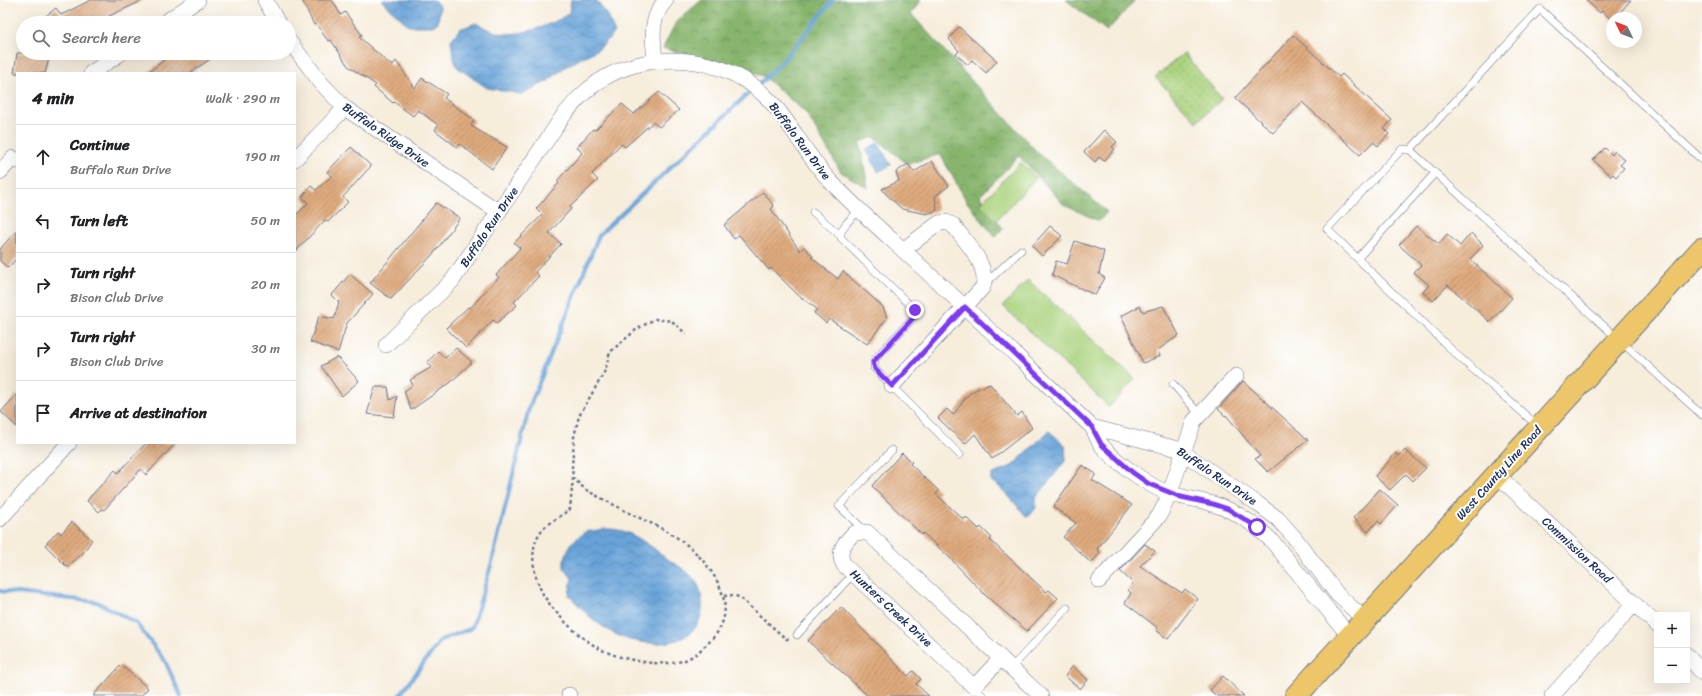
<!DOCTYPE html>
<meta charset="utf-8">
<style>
body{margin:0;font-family:Sriracha,sans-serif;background:#f6f6f6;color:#202124}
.controls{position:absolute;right:12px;bottom:12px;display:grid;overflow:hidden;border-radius:0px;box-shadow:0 4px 16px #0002}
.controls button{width:36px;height:36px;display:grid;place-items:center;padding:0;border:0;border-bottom:1px solid #e0e0e0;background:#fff;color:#202124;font:20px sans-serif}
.compass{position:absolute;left:1606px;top:12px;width:36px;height:36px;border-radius:50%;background:#fff;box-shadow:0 4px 16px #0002;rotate:313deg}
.stop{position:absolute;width:12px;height:12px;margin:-9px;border:3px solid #7c3aed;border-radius:50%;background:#fff}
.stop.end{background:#7c3aed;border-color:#fff;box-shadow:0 1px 4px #0008}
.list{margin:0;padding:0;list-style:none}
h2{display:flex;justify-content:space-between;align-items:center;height:52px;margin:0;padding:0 16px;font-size:17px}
h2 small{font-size:13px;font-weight:400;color:#757577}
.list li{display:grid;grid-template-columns:26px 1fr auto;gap:12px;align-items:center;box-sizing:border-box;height:64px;padding:0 16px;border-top:1px solid #e0e0e0}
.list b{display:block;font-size:15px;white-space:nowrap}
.list p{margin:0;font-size:13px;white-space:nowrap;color:#757577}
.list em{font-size:13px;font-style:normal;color:#757577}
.icon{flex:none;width:22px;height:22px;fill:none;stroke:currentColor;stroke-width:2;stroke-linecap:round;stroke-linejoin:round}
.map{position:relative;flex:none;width:1702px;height:696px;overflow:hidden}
.search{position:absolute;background:#fff;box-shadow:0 4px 16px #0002;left:16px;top:16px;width:280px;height:44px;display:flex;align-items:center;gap:10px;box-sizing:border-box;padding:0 14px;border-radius:22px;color:#757577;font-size:15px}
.panel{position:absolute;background:#fff;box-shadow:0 4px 16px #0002;left:16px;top:72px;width:280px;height:372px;border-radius:0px}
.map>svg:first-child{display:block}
</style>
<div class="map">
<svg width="1702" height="696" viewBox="0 0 1702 696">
<defs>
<pattern id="green-dots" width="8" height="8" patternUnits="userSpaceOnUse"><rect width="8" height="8" fill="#abd37e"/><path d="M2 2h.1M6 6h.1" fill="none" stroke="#93b56f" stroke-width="1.8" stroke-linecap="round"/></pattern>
<pattern id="forest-crowns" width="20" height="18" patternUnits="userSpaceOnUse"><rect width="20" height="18" fill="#88b56d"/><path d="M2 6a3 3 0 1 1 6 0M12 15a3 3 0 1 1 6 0" fill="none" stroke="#6e945d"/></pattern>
<pattern id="water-waves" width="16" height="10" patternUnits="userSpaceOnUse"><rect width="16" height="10" fill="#68a3d8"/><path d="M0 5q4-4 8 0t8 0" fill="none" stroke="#5585b2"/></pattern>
<pattern id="building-hatch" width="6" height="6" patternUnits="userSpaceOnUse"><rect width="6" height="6" fill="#dfaa7d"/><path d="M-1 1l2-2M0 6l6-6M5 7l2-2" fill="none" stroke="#b48b6a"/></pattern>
</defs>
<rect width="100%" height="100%" fill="#fff"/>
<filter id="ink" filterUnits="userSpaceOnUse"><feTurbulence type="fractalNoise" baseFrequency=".025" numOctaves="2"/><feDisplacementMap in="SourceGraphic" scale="8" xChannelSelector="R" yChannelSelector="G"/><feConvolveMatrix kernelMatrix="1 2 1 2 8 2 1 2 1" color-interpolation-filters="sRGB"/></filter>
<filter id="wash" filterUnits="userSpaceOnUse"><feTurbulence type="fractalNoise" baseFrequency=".012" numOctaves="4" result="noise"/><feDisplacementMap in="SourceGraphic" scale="16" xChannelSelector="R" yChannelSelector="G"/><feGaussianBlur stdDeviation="0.9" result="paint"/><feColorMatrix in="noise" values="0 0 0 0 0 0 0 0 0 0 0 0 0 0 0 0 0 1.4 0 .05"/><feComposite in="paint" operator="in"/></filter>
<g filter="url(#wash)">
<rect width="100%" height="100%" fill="#f6eddb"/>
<path fill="url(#green-dots)" stroke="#63816e" d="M 1184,53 L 1222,99 L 1197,122 L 1155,77 Z"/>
<path fill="url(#forest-crowns)" stroke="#527266" d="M 702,0 L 921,0 L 911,14 L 1036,151 L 1107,212 L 1099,221 L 1064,205 L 1019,156 L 980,196 L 1003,229 L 995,237 L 967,202 L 940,154 L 908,164 L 874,137 L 860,142 L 868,188 L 841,172 L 806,113 L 763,76 L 663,48 L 676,22 Z
M 1066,0 L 1135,0 L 1107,31 Z"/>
<path fill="#abd37e" stroke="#63816e" d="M 1021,162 L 1036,178 L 996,221 L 980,204 Z
M 1028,280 L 1135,379 L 1109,407 L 1003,306 Z"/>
<path fill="url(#water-waves)" stroke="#42699b" d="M 381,0 L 434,0 L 440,7 L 438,22 L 433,26 L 409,26 Z
M 571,0 L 596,0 L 606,13 L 615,33 L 600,48 L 565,67 L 548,81 L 521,94 L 487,88 L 457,67 L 453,56 L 451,40 L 460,29 L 476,23 C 483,27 491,31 499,33 C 518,37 554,25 569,13 Z
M 878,143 L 891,165 L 878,172 L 866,149 Z
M 1049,431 L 1065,445 L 1066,460 L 1036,498 L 1036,508 L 1029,516 L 1026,516 C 1016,505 1002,487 991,481 L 991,475 L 1012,466 Z
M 604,529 C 609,529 616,529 622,531 C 635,534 655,549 666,558 C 675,564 688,571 695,580 C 701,589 703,599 702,609 C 699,642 663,647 635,641 C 609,636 586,615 569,595 L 572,578 L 564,568 L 564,561 L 570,544 L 585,532 Z"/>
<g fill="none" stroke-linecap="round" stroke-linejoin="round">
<path stroke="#68a3d8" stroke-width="4" d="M 758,85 L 781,63 L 833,0
M 0,591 L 97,602 L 136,623 L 165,661 L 181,696
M 399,696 L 441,640 L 472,628 L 492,562 L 529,408 L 599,235 L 753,89"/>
</g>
<g id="blocks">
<path fill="url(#building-hatch)" d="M 91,0 L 144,0 L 109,16 L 111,18 L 103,23 L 37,23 L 56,8 L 61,15 Z
M 302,0 L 332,0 L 341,15 L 345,12 L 362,35 L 359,37 L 392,66 L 396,61 L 415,88 L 422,78 L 447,94 L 444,98 L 474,120 L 471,126 L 507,147 L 492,169 L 460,144 L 457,147 L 435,130 L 438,125 L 418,110 L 413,116 L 394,102 L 393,103 L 374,87 L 376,85 L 348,66 L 331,40 L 328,41 L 316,24 L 314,25 Z
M 1586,0 L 1631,0 L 1615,18 L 1612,18 L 1612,20 L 1602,11 L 1600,13 Z
M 959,27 L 997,61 L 986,73 L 972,60 L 968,65 L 956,54 L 959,51 L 949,39 Z
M 1293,35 L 1339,77 L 1342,74 L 1392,120 L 1384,129 L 1389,134 L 1378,146 L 1373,142 L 1360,155 L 1302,102 L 1273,133 L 1235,98 Z
M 17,53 L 42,53 L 50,55 L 45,73 L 14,73 Z
M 173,53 L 219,53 L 190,73 L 147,73 Z
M 659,92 L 679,110 L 659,127 L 653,122 L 625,147 L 621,144 L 592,174 L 598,180 L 570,207 L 571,209 L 549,233 L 561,244 L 535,272 L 539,276 L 514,302 L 517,305 L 497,323 L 493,320 L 466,348 L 446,328 L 468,307 L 470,308 L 499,277 L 496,275 L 520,248 L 514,243 L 542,215 L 536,209 L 559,183 L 557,181 L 582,153 L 577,147 L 593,129 L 595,130 L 622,104 L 634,114 Z
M 1104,130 L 1117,142 L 1112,147 L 1115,149 L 1104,161 L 1099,157 L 1095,162 L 1084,152 Z
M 351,147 L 371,166 L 343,197 L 348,202 L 328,222 L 325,220 L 295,252 L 295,216 L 308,203 L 302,197 L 311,186 L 316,190 L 332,176 L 327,172 Z
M 1605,148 L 1612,155 L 1615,151 L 1625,160 L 1620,165 L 1624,168 L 1616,177 L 1613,174 L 1611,176 L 1593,160 Z
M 932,161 L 949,186 L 935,196 L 937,210 L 927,214 L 902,209 L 886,194 L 882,189 L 899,181 L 896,172 L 908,164 L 914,172 Z
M 763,192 L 774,206 L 771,209 L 800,251 L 804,247 L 813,256 L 811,257 L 838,279 L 843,271 L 883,307 L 887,318 L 867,344 L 829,319 L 826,323 L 814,313 L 817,309 L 798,295 L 771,268 L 769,270 L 739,235 L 734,239 L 724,225 Z
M 436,203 L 460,218 L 435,252 L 391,299 L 370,283 Z
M 1050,226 L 1062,236 L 1042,256 L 1032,246 Z
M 1416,226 L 1439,244 L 1447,234 L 1460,246 L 1471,233 L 1483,245 L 1470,259 L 1512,298 L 1490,322 L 1448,285 L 1433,301 L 1423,292 L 1429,285 L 1414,272 L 1421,265 L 1399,245 Z
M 17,230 L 17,258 L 8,268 L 0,261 L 0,249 Z
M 1075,241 L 1104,251 L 1099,274 L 1105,278 L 1095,295 L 1052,275 L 1056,261 L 1067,264 Z
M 350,274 L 373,294 L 347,323 L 338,352 L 310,342 L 319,316 L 334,319 L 339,302 L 332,295 Z
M 1140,306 L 1143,312 L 1163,306 L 1179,335 L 1158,350 L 1160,356 L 1143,363 L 1121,316 Z
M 456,348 L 472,362 L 450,383 L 411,410 L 404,391 L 413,385 L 410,380 L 432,367 L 427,363 L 438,351 L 445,358 Z
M 337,357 L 359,381 L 342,396 L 321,366 Z
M 1243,381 L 1308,440 L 1268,472 L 1255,459 L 1260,456 L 1226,415 L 1225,416 L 1218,409 Z
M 990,384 L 1017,416 L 1022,412 L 1032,428 L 992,459 L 975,434 L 965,444 L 938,418 L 947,409 L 953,415 L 968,395 L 977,389 Z
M 375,387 L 388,387 L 390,400 L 397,396 L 394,417 L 367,414 Z
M 17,394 L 17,427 L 1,412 Z
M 146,443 L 176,443 L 146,475 L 141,469 L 104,510 L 102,509 L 99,512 L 87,501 L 90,497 L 115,470 L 118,473 Z
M 1405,450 L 1426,468 L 1413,481 L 1406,474 L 1390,490 L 1375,476 L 1396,453 L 1399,456 Z
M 902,453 L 912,462 L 910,464 L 939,491 L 936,494 L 964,520 L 966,517 L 979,529 L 981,527 L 992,538 L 990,540 L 1046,592 L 1049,590 L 1058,598 L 1027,631 L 986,596 L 950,558 L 923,533 L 922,535 L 872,486 Z
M 1082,465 L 1096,474 L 1092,480 L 1132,505 L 1097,549 L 1100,553 L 1091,563 L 1063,537 L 1076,523 L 1053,507 Z
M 1380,489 L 1398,505 L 1381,524 L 1378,521 L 1368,532 L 1353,518 Z
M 72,522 L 92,540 L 82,554 L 67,567 L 45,545 L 58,531 L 61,534 Z
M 1145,544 L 1155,551 L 1140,566 L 1182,593 L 1185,589 L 1198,599 L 1168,639 L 1156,630 L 1158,628 L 1125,603 L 1131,593 L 1128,590 L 1133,583 L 1120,571 Z
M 841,607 L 908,676 L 913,671 L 921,679 L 916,684 L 929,696 L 868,696 L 808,641 Z
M 121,665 L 148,688 L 141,696 L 93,696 Z
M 1073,666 L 1088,680 L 1080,689 L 1065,676 Z
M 1223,676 L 1244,696 L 1216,696 L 1210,690 Z"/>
</g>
</g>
<g filter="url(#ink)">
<use href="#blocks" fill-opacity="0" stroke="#68728a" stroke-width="1"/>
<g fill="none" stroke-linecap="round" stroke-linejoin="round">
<g stroke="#68728a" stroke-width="8">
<path id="lane" d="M 1410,150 L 1540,9 L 1702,160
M 860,210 C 853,217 839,227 841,238 L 915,310 L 914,317 L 875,359 L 874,368 L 960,455
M 813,212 L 840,235
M 1358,258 L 1435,173
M 986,283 L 1021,250
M 1173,384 L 1200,415
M 1538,426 L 1459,357 L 1327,229 L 1402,149 L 1410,150 L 1702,415
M 866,532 L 839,506 L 892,450
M 797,635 L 853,574
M 1011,668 L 1067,608
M 974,687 L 983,696"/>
</g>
<g stroke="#68728a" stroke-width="16">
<path id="street" d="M 265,0 L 278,23
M 164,23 L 198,0
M 289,41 L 322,84 L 345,108 L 499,212
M 655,61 C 653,38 649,19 666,0
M 91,73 L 121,53
M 295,159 L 345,108
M 0,172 L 13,158 L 17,161
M 386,345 L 452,281 L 563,116 C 574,103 584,91 598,82 C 633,58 683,54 722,69 C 784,92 793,144 834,185 C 864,216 897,244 929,274 C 984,324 1038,376 1092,427 C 1095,432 1097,438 1100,443 C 1110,458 1149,486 1166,492 C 1181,498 1197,499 1213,504 C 1236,511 1255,524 1272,541 L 1350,637
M 892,386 L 983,287 C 989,264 966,243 953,225 L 946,222 L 939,223 L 903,250
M 1092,427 L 1178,449 L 1258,504 L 1278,519 L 1294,537 L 1337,594 L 1365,620
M 1497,475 L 1657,625
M 0,519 L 69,443
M 1099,581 L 1159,516 L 1168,498 L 1194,421 L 1236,376
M 1687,655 L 1702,673
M 1001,658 L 974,687 L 844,565 C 836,552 845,542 854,533 L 867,532 L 1041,696
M 569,696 L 569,695
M 1552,696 L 1634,604"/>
</g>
<g stroke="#68728a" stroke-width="24">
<path id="primary" d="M 1296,696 L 1702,249"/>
</g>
<path stroke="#68728a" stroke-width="2.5" stroke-dasharray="3 3" stroke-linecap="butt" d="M 573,478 L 570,509 C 562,516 551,521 543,529 C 526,547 534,581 546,599 C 560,619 581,639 602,650 C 622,660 663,668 685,660 C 693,657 701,650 707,644 C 741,614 720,577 694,551 C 676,534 653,524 631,514 C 616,506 601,498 586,490 L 573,478 L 572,468 L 574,437 L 579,416 L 605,371 L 610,352 L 637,329 L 655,319 L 672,321 L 686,334
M 724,596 L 734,595 L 740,598 L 786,639 L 789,639"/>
<use href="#lane" stroke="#fff" stroke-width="7"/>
<use href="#street" stroke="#fff" stroke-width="15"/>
<use href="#primary" stroke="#ecc669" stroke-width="22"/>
</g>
</g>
<g fill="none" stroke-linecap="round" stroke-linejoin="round" filter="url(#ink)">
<path stroke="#7c3aed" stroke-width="5" d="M 915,310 L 914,317 L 873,362 L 875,369 L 892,386 L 965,307 L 1092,427 L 1101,444 L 1132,472 L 1149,484 L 1181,497 L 1213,504 L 1228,509 L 1257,527"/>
</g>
<g text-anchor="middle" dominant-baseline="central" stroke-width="4" stroke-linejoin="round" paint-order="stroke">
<g font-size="12" fill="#1b2f5e" stroke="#fff">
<text transform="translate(386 135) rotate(35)">Buffalo Ridge Drive</text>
<text transform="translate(800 141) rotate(53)">Buffalo Run Drive</text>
<text transform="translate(489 227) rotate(-56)">Buffalo Run Drive</text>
<text transform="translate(1499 473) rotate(-48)">West County Line Road</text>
<text transform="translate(1217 476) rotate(34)">Buffalo Run Drive</text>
<text transform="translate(1577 550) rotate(43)">Commission Road</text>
<text transform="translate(891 608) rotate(43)">Hunters Creek Drive</text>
</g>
</g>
</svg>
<div class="controls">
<button>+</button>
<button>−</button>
</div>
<svg class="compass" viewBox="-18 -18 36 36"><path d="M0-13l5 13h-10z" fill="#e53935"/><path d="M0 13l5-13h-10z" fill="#757577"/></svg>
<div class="stop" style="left:1257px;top:527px"></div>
<div class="stop end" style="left:915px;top:310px"></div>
<div class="search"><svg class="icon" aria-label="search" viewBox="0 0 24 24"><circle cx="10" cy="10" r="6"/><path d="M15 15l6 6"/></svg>Search here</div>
<section class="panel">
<h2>4 min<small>Walk · 290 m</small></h2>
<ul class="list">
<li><svg class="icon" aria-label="ahead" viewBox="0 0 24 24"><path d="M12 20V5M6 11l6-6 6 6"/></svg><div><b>Continue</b><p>Buffalo Run Drive</p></div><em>190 m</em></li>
<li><svg class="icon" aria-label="left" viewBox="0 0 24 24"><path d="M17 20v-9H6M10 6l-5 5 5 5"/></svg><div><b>Turn left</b></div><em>50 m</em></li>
<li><svg class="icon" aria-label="right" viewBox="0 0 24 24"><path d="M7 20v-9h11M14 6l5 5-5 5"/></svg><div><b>Turn right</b><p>Bison Club Drive</p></div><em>20 m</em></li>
<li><svg class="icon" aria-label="right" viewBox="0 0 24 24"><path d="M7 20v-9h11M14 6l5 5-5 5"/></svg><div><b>Turn right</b><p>Bison Club Drive</p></div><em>30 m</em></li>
<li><svg class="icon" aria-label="arrive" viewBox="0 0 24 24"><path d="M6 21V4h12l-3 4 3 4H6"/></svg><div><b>Arrive at destination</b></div></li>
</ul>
</section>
</div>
